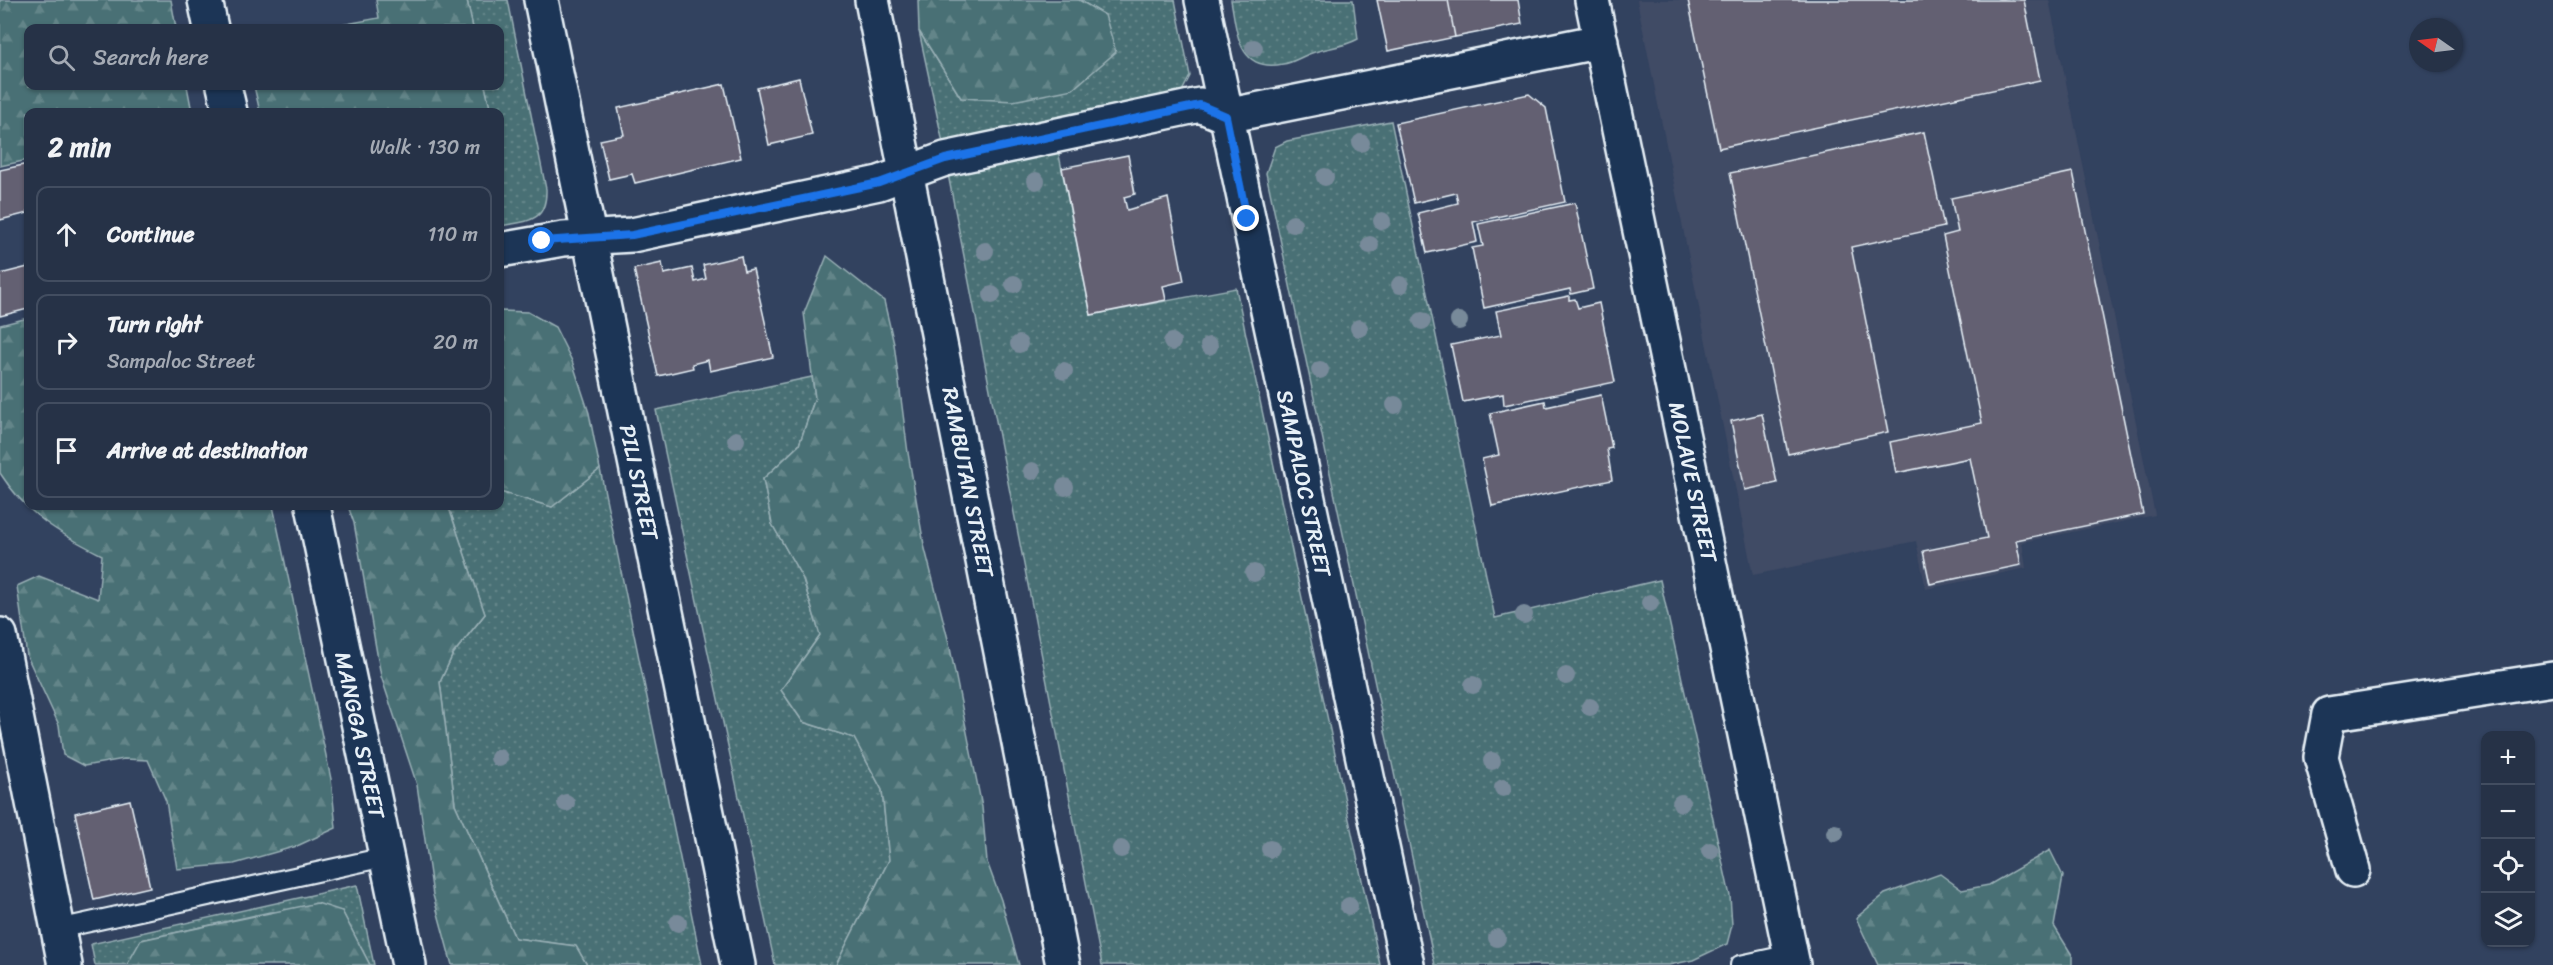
<!DOCTYPE html>
<meta charset="utf-8">
<style>
body{margin:0;font-family:Sriracha,sans-serif;background:#2e3a4e;color:#f1f3f6}
.controls{position:absolute;right:18px;bottom:18px;display:grid;overflow:hidden;border-radius:12px;box-shadow:0 2px 4px #0004}
.controls button{width:54px;height:54px;display:grid;place-items:center;padding:0;border:0;border-bottom:2px solid #424d60;background:#263247;color:#f1f3f6;font:30px sans-serif}
.compass{position:absolute;left:2409px;top:18px;width:54px;height:54px;border-radius:50%;background:#263247;box-shadow:0 2px 4px #0004;rotate:284deg}
.stop{position:absolute;width:18px;height:18px;margin:-14px;border:4px solid #1a73e8;border-radius:50%;background:#fff}
.stop.end{background:#1a73e8;border-color:#fff;box-shadow:0 2px 6px #0008}
.list{margin:0;padding:0;list-style:none}
h2{display:flex;justify-content:space-between;align-items:center;height:78px;margin:0;padding:0 24px;font-size:26px}
h2 small{font-size:20px;font-weight:400;color:#a4aab4}
.list li{display:grid;grid-template-columns:39px 1fr auto;gap:18px;align-items:center;box-sizing:border-box;height:96px;margin:0 12px 12px;padding:0 12px;border:2px solid #424d60;border-radius:12px}
.list b{display:block;font-size:22px;white-space:nowrap}
.list p{margin:0;font-size:20px;white-space:nowrap;color:#a4aab4}
.list em{font-size:20px;font-style:normal;color:#a4aab4}
.icon{flex:none;width:33px;height:33px;fill:none;stroke:currentColor;stroke-width:2;stroke-linecap:round;stroke-linejoin:round}
.map{position:relative;flex:none;width:2553px;height:965px;overflow:hidden}
.search{position:absolute;background:#263247;box-shadow:0 2px 4px #0004;left:24px;top:24px;width:480px;height:66px;display:flex;align-items:center;gap:15px;box-sizing:border-box;padding:0 21px;border-radius:12px;color:#a4aab4;font-size:22px}
.panel{position:absolute;background:#263247;box-shadow:0 2px 4px #0004;left:24px;top:108px;width:480px;height:402px;border-radius:12px}
.map>svg:first-child{display:block}
</style>
<div class="map">
<svg width="2553" height="965" viewBox="0 0 2553 965">
<defs>
<pattern id="grass-dots" width="8" height="8" patternUnits="userSpaceOnUse" patternTransform="scale(1.5)"><rect width="8" height="8" fill="#4a7074"/><path d="M2 2h.1M6 6h.1" fill="none" stroke="#648589" stroke-width="1.8" stroke-linecap="round"/></pattern>
<pattern id="forest-firs" width="22" height="20" patternUnits="userSpaceOnUse" patternTransform="scale(1.5)"><rect width="22" height="20" fill="#4a7074"/><path d="M5 1l3.5 6h-7zM16 11l3.5 6h-7z" fill="#648589"/></pattern>
</defs>
<rect width="100%" height="100%" fill="#32425f"/>
<filter id="ink" filterUnits="userSpaceOnUse"><feTurbulence type="fractalNoise" baseFrequency=".0167" numOctaves="2"/><feDisplacementMap in="SourceGraphic" scale="12" xChannelSelector="R" yChannelSelector="G"/><feConvolveMatrix kernelMatrix="1 2 1 2 8 2 1 2 1" color-interpolation-filters="sRGB"/></filter>
<g filter="url(#ink)">
<path fill="#414b65" d="M 1637,0 L 2049,0 L 2155,515 L 2022,542 L 2026,568 L 1926,589 L 1916,541 L 1753,575 Z"/>
<path fill="url(#grass-dots)" stroke="#99b0b6" stroke-width="1.5" d="M 467,0 L 508,0 L 546,189 C 547,223 527,221 500,226 L 500,112 L 491,112 L 485,86 L 500,86 L 500,28 L 473,28 Z
M 1079,0 L 1175,0 L 1190,76 L 1180,95 L 943,143 L 919,31 L 961,98 L 1105,15 Z
M 1231,0 L 1353,0 L 1358,39 C 1342,48 1326,47 1309,54 C 1301,57 1292,63 1283,64 C 1238,73 1237,33 1231,0 Z
M 1391,121 L 1495,618 L 1660,580 L 1730,896 L 1732,925 L 1727,944 L 1693,960 L 1669,965 L 1435,965 L 1266,173 L 1275,147 L 1287,141 Z
M 1058,150 L 1091,315 L 1236,288 L 1380,965 L 1102,965 L 948,174 Z
M 812,377 L 815,397 L 799,445 L 763,479 L 772,524 L 803,579 L 820,635 L 781,690 L 803,722 L 854,738 L 882,790 L 889,860 L 836,965 L 775,965 L 656,410 Z
M 600,469 L 702,965 L 587,965 L 575,946 L 515,938 L 455,804 L 440,682 L 453,654 L 485,614 L 449,508 L 500,506 L 500,492 L 552,507 Z
M 357,885 L 374,965 L 370,965 L 342,911 L 270,912 L 142,940 L 127,965 L 95,965 L 91,944 Z"/>
<path fill="url(#forest-firs)" stroke="#99b0b6" stroke-width="1.5" d="M 0,0 L 171,0 L 176,28 L 28,28 L 28,86 L 187,86 L 192,112 L 28,112 L 28,160 L 0,166 Z
M 376,0 L 467,0 L 473,28 L 325,28 L 379,18 Z
M 918,0 L 1079,0 L 1105,15 L 1116,52 L 1073,89 L 1013,101 L 961,98 L 919,31 Z
M 254,86 L 485,86 L 491,112 L 260,112 Z
M 827,256 L 884,301 L 894,344 L 908,453 L 924,545 L 949,643 L 982,807 L 987,862 L 1001,900 L 1019,965 L 836,965 L 889,860 L 882,790 L 854,738 L 803,722 L 781,690 L 820,635 L 803,579 L 772,524 L 763,479 L 799,445 L 815,398 L 804,313 Z
M 500,311 L 528,312 L 555,327 L 572,361 L 589,413 L 600,469 L 552,507 L 500,492 Z
M 28,318 L 28,506 L 273,506 L 331,779 L 336,828 L 297,846 L 234,864 L 177,869 L 166,801 L 148,760 L 124,759 L 84,766 L 63,755 L 59,725 L 27,656 L 17,586 L 39,576 L 98,599 L 102,555 C 58,533 27,515 0,473 L 0,325 Z
M 348,506 L 456,506 L 449,508 L 485,614 L 453,654 L 440,682 L 455,804 L 515,938 L 576,946 L 587,965 L 452,965 L 433,895 L 417,785 L 381,676 L 354,523 Z
M 2050,850 L 2063,876 L 2054,926 L 2072,955 L 2072,965 L 1878,965 L 1856,918 L 1885,894 L 1940,874 L 1962,890 L 1989,885 Z
M 317,903 L 342,911 L 370,965 L 127,965 L 141,940 Z"/>
<path fill="#646072" stroke="#e8f1f8" stroke-width="1.5" d="M 1377,0 L 1448,0 L 1455,37 L 1388,51 Z
M 1448,0 L 1518,0 L 1522,24 L 1455,37 Z
M 1688,0 L 2024,0 L 2040,80 L 1719,148 Z
M 799,78 L 812,135 L 769,145 L 757,88 Z
M 724,84 L 741,158 L 635,183 L 632,174 L 609,179 L 600,140 L 624,135 L 618,108 Z
M 1529,94 L 1546,108 L 1565,202 L 1473,222 L 1477,242 L 1427,253 L 1418,213 L 1458,203 L 1456,193 L 1414,203 L 1396,123 Z
M 1924,132 L 1944,227 L 1851,247 L 1888,432 L 1788,454 L 1730,173 Z
M 1128,155 L 1135,194 L 1124,197 L 1127,210 L 1168,198 L 1184,281 L 1163,286 L 1166,300 L 1091,315 L 1062,168 Z
M 28,164 L 28,213 L 0,220 L 0,170 Z
M 2073,172 L 2143,514 L 2016,540 L 2021,565 L 1930,584 L 1923,551 L 1987,538 L 1970,458 L 1896,473 L 1890,442 L 1982,423 L 1943,236 L 1958,232 L 1951,198 Z
M 1575,203 L 1593,289 L 1571,294 L 1570,289 L 1484,308 L 1472,248 L 1483,246 L 1478,224 Z
M 741,256 L 744,271 L 753,269 L 773,357 L 710,371 L 708,360 L 692,364 L 693,368 L 658,376 L 634,269 L 662,263 L 664,274 L 692,268 L 695,282 L 706,279 L 703,265 Z
M 28,267 L 28,309 L 0,316 L 0,274 Z
M 1569,296 L 1569,300 L 1575,299 L 1578,308 L 1599,303 L 1615,382 L 1504,405 L 1503,394 L 1463,402 L 1451,345 L 1501,335 L 1496,311 Z
M 1601,395 L 1612,448 L 1607,449 L 1612,480 L 1492,506 L 1482,459 L 1499,455 L 1490,413 L 1545,401 L 1546,407 Z
M 1762,414 L 1777,483 L 1745,490 L 1731,421 Z
M 130,800 L 150,887 L 94,900 L 75,813 Z"/>
<g fill="none" stroke-linecap="round" stroke-linejoin="round">
<g stroke="#e8f1f8" stroke-width="22">
<path id="lane" d="M 58,929 L 385,857
M 1740,965 L 1791,954"/>
</g>
<g stroke="#e8f1f8" stroke-width="38">
<path id="street" d="M 205,0 L 211,28
M 541,0 L 738,965
M 872,0 L 1063,965
M 1202,0 L 1407,965
M 1592,0 L 1793,965
M 224,86 L 230,112
M 500,250 L 563,239 L 632,235 L 879,183 L 945,159 L 1200,105 L 1226,116 L 1601,41
M 313,506 L 409,965
M 0,635 L 65,965
M 2353,870 L 2321,757 L 2329,714 L 2553,679"/>
</g>
<use href="#lane" stroke="#1d3557" stroke-width="18"/>
<use href="#street" stroke="#1d3557" stroke-width="33"/>
</g>
<g fill="#788a9a">
<circle cx="1254" cy="48" r="9"/>
<circle cx="1361" cy="143" r="9"/>
<circle cx="1325" cy="177" r="9"/>
<circle cx="1036" cy="181" r="9"/>
<circle cx="1382" cy="221" r="9"/>
<circle cx="1293" cy="224" r="9"/>
<circle cx="1370" cy="245" r="9"/>
<circle cx="985" cy="251" r="9"/>
<circle cx="1014" cy="284" r="9"/>
<circle cx="1400" cy="285" r="9"/>
<circle cx="992" cy="295" r="9"/>
<circle cx="1422" cy="321" r="9"/>
<circle cx="1459" cy="321" r="9"/>
<circle cx="1359" cy="328" r="9"/>
<circle cx="1172" cy="342" r="9"/>
<circle cx="1019" cy="344" r="9"/>
<circle cx="1209" cy="346" r="9"/>
<circle cx="1320" cy="370" r="9"/>
<circle cx="1064" cy="371" r="9"/>
<circle cx="1395" cy="405" r="9"/>
<circle cx="736" cy="440" r="9"/>
<circle cx="1032" cy="471" r="9"/>
<circle cx="1065" cy="487" r="9"/>
<circle cx="1254" cy="573" r="9"/>
<circle cx="1650" cy="603" r="9"/>
<circle cx="1524" cy="615" r="9"/>
<circle cx="1566" cy="676" r="9"/>
<circle cx="1473" cy="685" r="9"/>
<circle cx="1590" cy="707" r="9"/>
<circle cx="499" cy="758" r="9"/>
<circle cx="1492" cy="761" r="9"/>
<circle cx="1503" cy="788" r="9"/>
<circle cx="566" cy="803" r="9"/>
<circle cx="1681" cy="803" r="9"/>
<circle cx="1835" cy="833" r="9"/>
<circle cx="1121" cy="849" r="9"/>
<circle cx="1270" cy="849" r="9"/>
<circle cx="1710" cy="851" r="9"/>
<circle cx="1349" cy="906" r="9"/>
<circle cx="678" cy="923" r="9"/>
<circle cx="1497" cy="938" r="9"/>
</g>
</g>
<g fill="none" stroke-linecap="round" stroke-linejoin="round" filter="url(#ink)">
<path stroke="#1a73e8" stroke-width="8" d="M 542,241 L 632,235 L 879,183 L 945,159 L 1200,105 L 1226,116 L 1247,219"/>
</g>
<g text-anchor="middle" dominant-baseline="central" stroke-width="5" stroke-linejoin="round" paint-order="stroke">
<g font-size="22" fill="#e8f1f8" stroke="#1d3557">
<text transform="translate(639 482) rotate(78)">PILI STREET</text>
<text transform="translate(968 482) rotate(79)">RAMBUTAN STREET</text>
<text transform="translate(1693 482) rotate(78)">MOLAVE STREET</text>
<text transform="translate(1304 483) rotate(78)">SAMPALOC STREET</text>
<text transform="translate(360 735) rotate(78)">MANGGA STREET</text>
</g>
</g>
</svg>
<div class="controls">
<button>+</button>
<button>−</button>
<button><svg class="icon" aria-label="locate" viewBox="0 0 24 24"><circle cx="12" cy="12" r="6"/><path d="M12 2v4M12 18v4M2 12h4M18 12h4"/></svg></button>
<button><svg class="icon" aria-label="layers" viewBox="0 0 24 24"><path d="M12 4l9 5-9 5-9-5zM3 14l9 5 9-5"/></svg></button>
</div>
<svg class="compass" viewBox="-18 -18 36 36"><path d="M0-13l5 13h-10z" fill="#e53935"/><path d="M0 13l5-13h-10z" fill="#a4aab4"/></svg>
<div class="stop" style="left:542px;top:241px"></div>
<div class="stop end" style="left:1247px;top:219px"></div>
<div class="search"><svg class="icon" aria-label="search" viewBox="0 0 24 24"><circle cx="10" cy="10" r="6"/><path d="M15 15l6 6"/></svg>Search here</div>
<section class="panel">
<h2>2 min<small>Walk · 130 m</small></h2>
<ul class="list">
<li><svg class="icon" aria-label="ahead" viewBox="0 0 24 24"><path d="M12 20V5M6 11l6-6 6 6"/></svg><div><b>Continue</b></div><em>110 m</em></li>
<li><svg class="icon" aria-label="right" viewBox="0 0 24 24"><path d="M7 20v-9h11M14 6l5 5-5 5"/></svg><div><b>Turn right</b><p>Sampaloc Street</p></div><em>20 m</em></li>
<li><svg class="icon" aria-label="arrive" viewBox="0 0 24 24"><path d="M6 21V4h12l-3 4 3 4H6"/></svg><div><b>Arrive at destination</b></div></li>
</ul>
</section>
</div>
